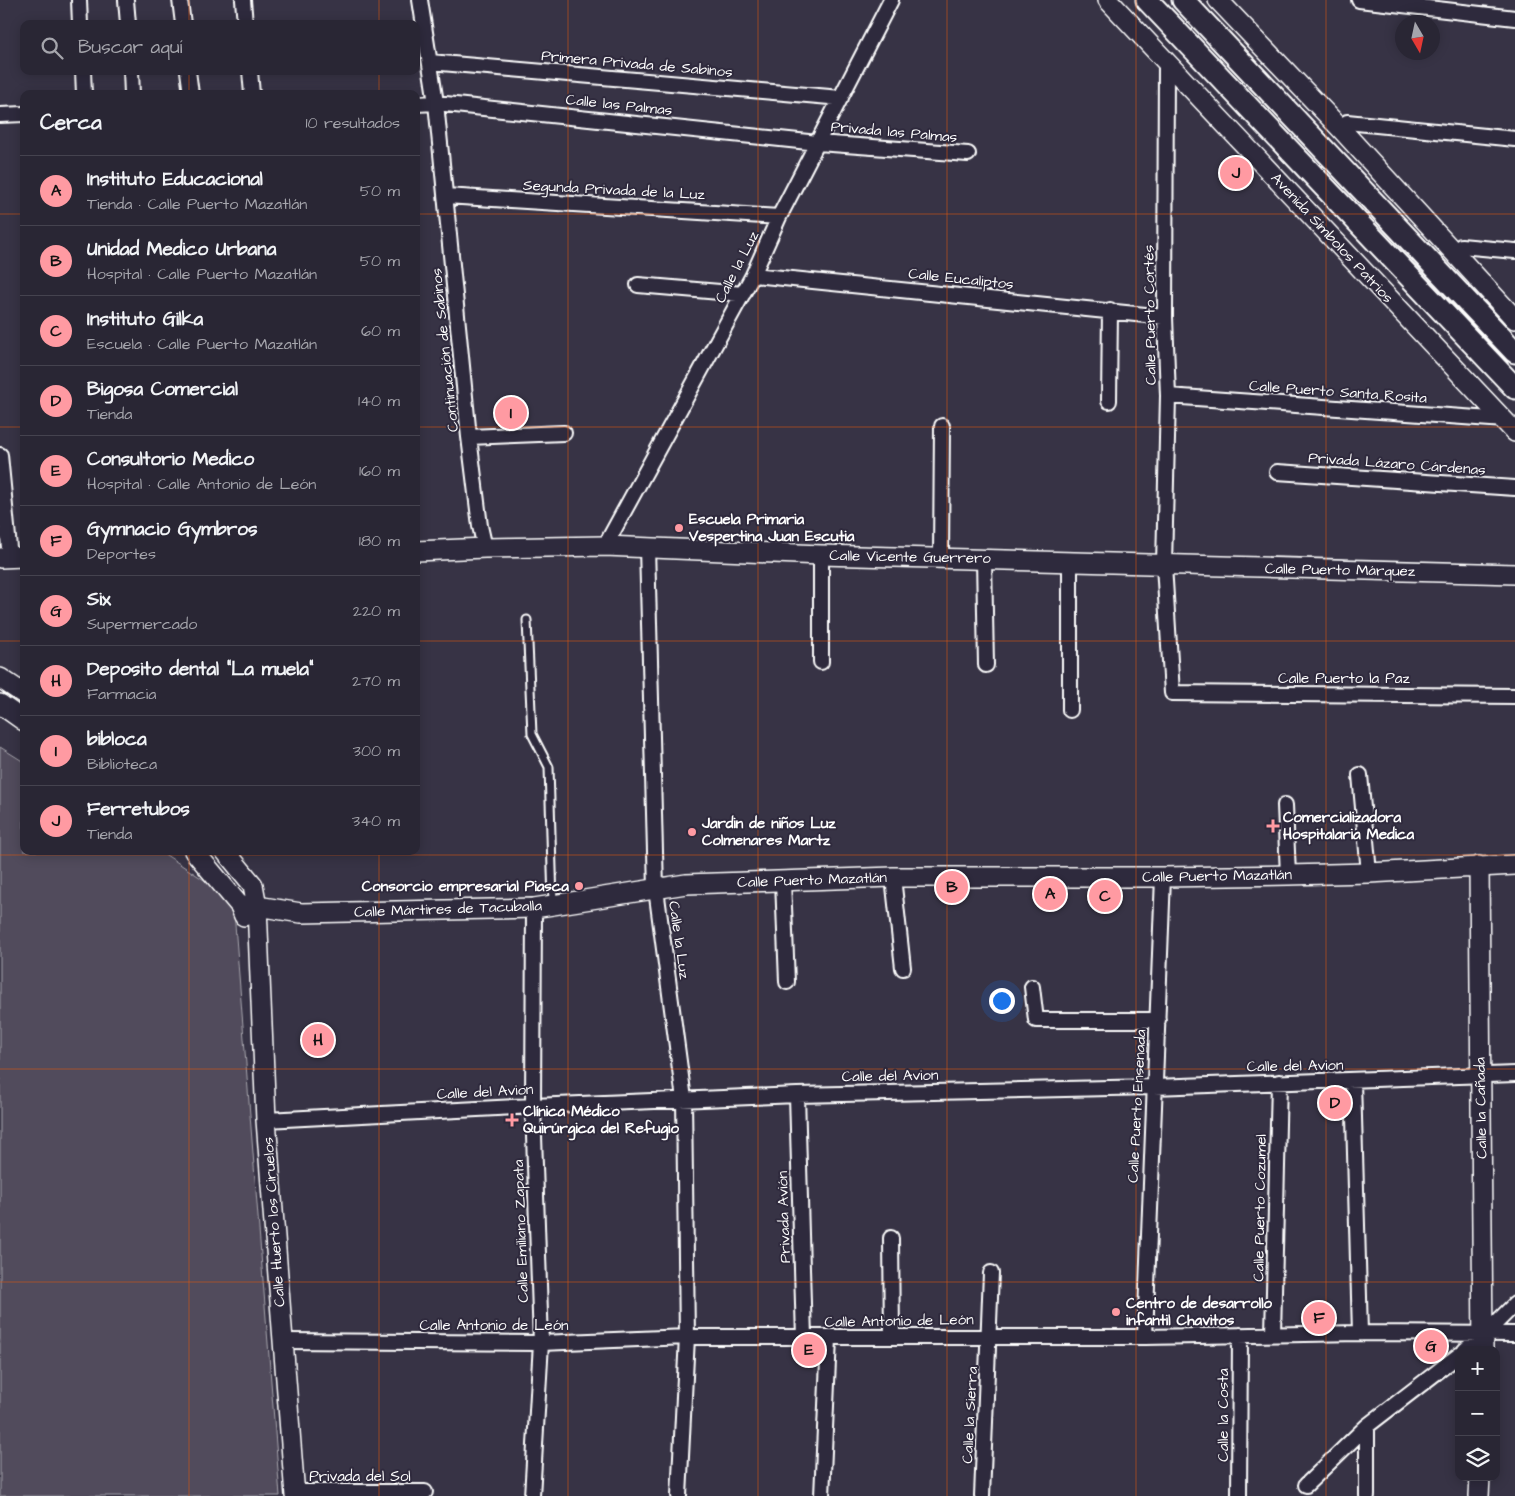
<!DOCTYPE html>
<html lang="es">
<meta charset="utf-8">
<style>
body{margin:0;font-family:"Architects Daughter",sans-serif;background:#353240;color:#f1f3f6}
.controls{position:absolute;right:15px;bottom:15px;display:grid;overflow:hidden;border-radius:10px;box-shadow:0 2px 12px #0003}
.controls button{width:45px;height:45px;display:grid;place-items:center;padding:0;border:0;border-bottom:1px solid #45434f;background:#292634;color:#f1f3f6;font:25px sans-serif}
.compass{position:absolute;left:1395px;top:15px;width:45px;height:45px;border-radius:50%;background:#292634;box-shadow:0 2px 12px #0003;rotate:171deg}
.you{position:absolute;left:1001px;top:1000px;width:18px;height:18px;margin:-12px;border:4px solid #fff;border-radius:50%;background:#1a73e8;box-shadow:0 0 0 8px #1a73e833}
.badge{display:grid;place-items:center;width:32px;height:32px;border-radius:50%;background:#ff9aa2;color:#111;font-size:16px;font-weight:700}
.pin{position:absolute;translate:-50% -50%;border:2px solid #fff;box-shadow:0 1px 5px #0006}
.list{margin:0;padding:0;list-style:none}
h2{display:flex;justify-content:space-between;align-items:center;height:65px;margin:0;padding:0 20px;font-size:21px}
h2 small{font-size:16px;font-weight:400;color:#a5a5ac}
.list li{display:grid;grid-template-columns:32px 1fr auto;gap:15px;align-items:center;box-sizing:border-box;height:70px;padding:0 20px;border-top:1px solid #45434f}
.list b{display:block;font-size:19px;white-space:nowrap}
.list p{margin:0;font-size:16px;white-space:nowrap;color:#a5a5ac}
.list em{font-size:16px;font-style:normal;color:#a5a5ac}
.icon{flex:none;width:28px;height:28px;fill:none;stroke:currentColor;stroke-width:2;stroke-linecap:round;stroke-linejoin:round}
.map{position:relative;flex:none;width:1515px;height:1496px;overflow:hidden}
.search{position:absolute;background:#292634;box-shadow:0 2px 12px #0003;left:20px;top:20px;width:400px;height:55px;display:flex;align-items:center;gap:12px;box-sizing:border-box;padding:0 18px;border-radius:10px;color:#a5a5ac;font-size:19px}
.panel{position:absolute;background:#292634;box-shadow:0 2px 12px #0003;left:20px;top:90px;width:400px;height:765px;border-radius:10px}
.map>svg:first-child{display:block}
</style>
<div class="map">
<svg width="1515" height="1496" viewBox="0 0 1515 1496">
<rect width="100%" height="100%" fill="#373345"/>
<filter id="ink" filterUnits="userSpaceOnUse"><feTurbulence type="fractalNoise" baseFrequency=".02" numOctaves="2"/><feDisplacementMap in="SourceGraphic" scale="10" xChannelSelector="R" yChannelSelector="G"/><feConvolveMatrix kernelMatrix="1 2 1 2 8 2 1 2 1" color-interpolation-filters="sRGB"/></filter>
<g filter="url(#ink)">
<path fill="#514c5c" stroke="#a8a6ae" d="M 0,747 L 24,762 L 24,851 L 160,851 L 233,899 L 280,1496 L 0,1496 Z"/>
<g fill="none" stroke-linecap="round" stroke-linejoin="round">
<g stroke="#fff" stroke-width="11">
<path id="lane" d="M 527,620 L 532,734 L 549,767 L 553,903"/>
</g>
<g stroke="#fff" stroke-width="18">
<path id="street" d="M 79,0 L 80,24
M 126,0 L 128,24
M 180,0 L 183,24
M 243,0 L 245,24
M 420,0 L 436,103 L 469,437 L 480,526 L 485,548
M 1359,0 L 1515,18
M 430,62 L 841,98
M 1166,63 L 1165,317 L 1168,396 L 1164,565 L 1172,693 L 1515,696
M 83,71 L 84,94
M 131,71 L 132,94
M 188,71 L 191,94
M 250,71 L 252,94
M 416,104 L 436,103 L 818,143 L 968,154
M 0,115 L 24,114
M 1340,128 L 1347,122 L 1515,139
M 446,196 L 779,217
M 1454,252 L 1461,246 L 1515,251
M 753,275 L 1165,317
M 638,285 L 743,294
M 1168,396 L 1505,420
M 1109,401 L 1110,310
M 469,437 L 564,433
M 0,455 L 10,558
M 1277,472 L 1515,488
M 605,546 L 753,275 L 779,217 L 891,0
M 647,547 L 656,889 L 684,1099 L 687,1337 L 679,1496
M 941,557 L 942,426
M 984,559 L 986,665
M 821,662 L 821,555
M 1070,710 L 1070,562
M 1360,775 L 1369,873
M 1285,805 L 1288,875
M 893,877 L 903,968
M 783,881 L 787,982
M 1032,987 L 1036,1020 L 1158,1020
M 1353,1081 L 1360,1333
M 797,1095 L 804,1338
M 266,1120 L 533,1106 L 797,1095 L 1154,1087 L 1515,1074
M 891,1238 L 892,1337
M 1273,1334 L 1279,1082
M 1145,1337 L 1163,877
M 283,1341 L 541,1343 L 687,1337 L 1145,1337 L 1360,1333 L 1515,1334
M 1465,1350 L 1484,1335 L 1515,1304
M 1367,1426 L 1367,1496
M 1306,1485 L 1367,1426 L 1459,1355
M 294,1492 L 425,1492
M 532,1496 L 541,1343 L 533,1106 L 534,908
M 822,1496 L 829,1338
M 982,1496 L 991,1273
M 1239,1496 L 1240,1335"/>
</g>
<g stroke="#fff" stroke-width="22">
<path id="secondary" d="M 1108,0 L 1515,432
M 1218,0 L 1340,128 L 1515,319
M 416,551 L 485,548 L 605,546 L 821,555 L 1515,574
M 0,558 L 24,557
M 0,678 L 24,694
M 0,704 L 24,721
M 194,851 L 240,906 L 244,916
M 225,851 L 253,885 L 257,906 L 266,1120 L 295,1496
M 1479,866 L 1483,1350
M 240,906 L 257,906 L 301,913 L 534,908 L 686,884 L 893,877 L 1163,877 L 1288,875 L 1369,873 L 1515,865
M 1479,1496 L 1480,1477"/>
</g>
<g stroke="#fff" stroke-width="25">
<path id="primary" d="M 1147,0 L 1515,388
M 1183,0 L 1515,352"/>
</g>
<use href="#lane" stroke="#2f2a3d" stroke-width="7"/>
<use href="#street" stroke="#2f2a3d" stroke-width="14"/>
<use href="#secondary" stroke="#2f2a3d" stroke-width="19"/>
<use href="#primary" stroke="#2f2a3d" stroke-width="21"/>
</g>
</g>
<path fill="none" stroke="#e8590c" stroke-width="1" stroke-opacity="0.55" d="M 189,0 L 189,24M 379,0 L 379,24M 568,0 L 568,1496M 758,0 L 758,1496M 947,0 L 947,1496M 1136,0 L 1136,1496M 1326,0 L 1326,1496M 189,71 L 189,94M 379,71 L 379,94M 0,214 L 24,214M 416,214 L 1515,214M 0,427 L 24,427M 416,427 L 1515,427M 0,641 L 24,641M 416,641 L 1515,641M 189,851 L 189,1496M 379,851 L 379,1496M 0,855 L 1515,855M 0,1069 L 1515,1069M 0,1282 L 1515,1282"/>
<g fill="#ff9aa2" stroke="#2f2a3d" stroke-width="2">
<circle cx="679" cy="528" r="5"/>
<path d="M1270.5 818.5h5v5h5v5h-5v5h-5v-5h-5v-5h5z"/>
<circle cx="692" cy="832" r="5"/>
<circle cx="579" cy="886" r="5"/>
<path d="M509.5 1112.5h5v5h5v5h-5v5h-5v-5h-5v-5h5z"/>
<circle cx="1116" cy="1312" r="5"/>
</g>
<g text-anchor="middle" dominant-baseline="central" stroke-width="4" stroke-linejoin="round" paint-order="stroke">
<g font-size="15" fill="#fff" stroke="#2f2a3d">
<text transform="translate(637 64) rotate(5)">Primera Privada de Sabinos</text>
<text transform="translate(619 105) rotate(6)">Calle las Palmas</text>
<text transform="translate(894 132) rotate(5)">Privada las Palmas</text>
<text transform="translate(614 190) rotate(3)">Segunda Privada de la Luz</text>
<text transform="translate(1332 238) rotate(47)">Avenida Símbolos Patrios</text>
<text transform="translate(737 267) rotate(-63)">Calle la Luz</text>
<text transform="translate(961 279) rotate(6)">Calle Eucaliptos</text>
<text transform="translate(1150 315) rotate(-91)">Calle Puerto Cortés</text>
<text transform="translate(445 350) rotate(-96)">Continuación de Sabinos</text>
<text transform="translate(1338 392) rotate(4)">Calle Puerto Santa Rosita</text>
<text transform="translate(1397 464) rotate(4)">Privada Lázaro Cárdenas</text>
<text transform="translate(910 557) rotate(1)">Calle Vicente Guerrero</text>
<text transform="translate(1340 570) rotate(1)">Calle Puerto Márquez</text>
<text x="1344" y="678">Calle Puerto la Paz</text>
<text transform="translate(1217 876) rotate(-1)">Calle Puerto Mazatlán</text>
<text transform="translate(812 880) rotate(-2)">Calle Puerto Mazatlán</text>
<text transform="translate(448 909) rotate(-2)">Calle Mártires de Tacuballa</text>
<text transform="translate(679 940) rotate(82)">Calle la Luz</text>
<text transform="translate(1295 1066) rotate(-1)">Calle del Avion</text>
<text transform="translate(890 1076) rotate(-1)">Calle del Avion</text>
<text transform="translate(485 1092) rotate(-3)">Calle del Avion</text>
<text transform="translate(1137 1106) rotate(-87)">Calle Puerto Ensenada</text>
<text transform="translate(1481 1108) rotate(-91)">Calle la Cañada</text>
<text transform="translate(1260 1208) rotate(-89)">Calle Puerto Cozumel</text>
<text transform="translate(784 1217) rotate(-92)">Privada Avión</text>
<text transform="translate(274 1222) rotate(-94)">Calle Huerto los Ciruelos</text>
<text transform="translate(521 1231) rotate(-92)">Calle Emiliano Zapata</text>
<text transform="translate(899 1321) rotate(-1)">Calle Antonio de León</text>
<text x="494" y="1325">Calle Antonio de León</text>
<text transform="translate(970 1415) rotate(-87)">Calle la Sierra</text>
<text transform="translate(1223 1415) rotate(-90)">Calle la Costa</text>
<text x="360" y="1476">Privada del Sol</text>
</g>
<g font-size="15" font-weight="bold" fill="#fff" stroke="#2f2a3d" text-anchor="start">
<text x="689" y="519">Escuela Primaria<tspan x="689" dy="17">Vespertina Juan Escutia</tspan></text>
<text x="1283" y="817">Comercializadora<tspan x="1283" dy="17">Hospitalaria Medica</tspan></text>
<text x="702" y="823">Jardin de niños Luz<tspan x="702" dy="17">Colmenares Martz</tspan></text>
<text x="569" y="886" text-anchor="end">Consorcio empresarial Piasca</text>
<text x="523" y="1111">Clínica Médico<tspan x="523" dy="17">Quirúrgica del Refugio</tspan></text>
<text x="1126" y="1303">Centro de desarrollo<tspan x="1126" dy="17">infantil Chavitos</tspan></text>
</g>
</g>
</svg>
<div class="controls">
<button>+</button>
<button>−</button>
<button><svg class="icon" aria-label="layers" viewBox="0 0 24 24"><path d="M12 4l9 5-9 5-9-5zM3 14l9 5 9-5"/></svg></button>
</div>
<svg class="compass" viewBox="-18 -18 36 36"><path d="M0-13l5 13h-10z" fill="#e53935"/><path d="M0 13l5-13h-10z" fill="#a5a5ac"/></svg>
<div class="you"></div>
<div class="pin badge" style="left:1050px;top:894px">A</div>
<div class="pin badge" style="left:952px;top:887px">B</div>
<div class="pin badge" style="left:1105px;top:896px">C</div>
<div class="pin badge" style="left:1335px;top:1103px">D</div>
<div class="pin badge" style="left:809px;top:1350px">E</div>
<div class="pin badge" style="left:1319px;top:1318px">F</div>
<div class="pin badge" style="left:1431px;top:1346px">G</div>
<div class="pin badge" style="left:318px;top:1040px">H</div>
<div class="pin badge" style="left:511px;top:413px">I</div>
<div class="pin badge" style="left:1236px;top:173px">J</div>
<div class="search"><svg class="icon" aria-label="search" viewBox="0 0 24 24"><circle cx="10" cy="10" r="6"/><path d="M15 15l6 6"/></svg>Buscar aquí</div>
<section class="panel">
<h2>Cerca<small>10 resultados</small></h2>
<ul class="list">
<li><span class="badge">A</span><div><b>Instituto Educacional</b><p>Tienda · Calle Puerto Mazatlán</p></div><em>50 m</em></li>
<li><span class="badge">B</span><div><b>Unidad Medico Urbana</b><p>Hospital · Calle Puerto Mazatlán</p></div><em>50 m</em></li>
<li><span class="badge">C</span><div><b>Instituto Gilka</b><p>Escuela · Calle Puerto Mazatlán</p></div><em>60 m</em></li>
<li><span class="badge">D</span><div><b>Bigosa Comercial</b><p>Tienda</p></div><em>140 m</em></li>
<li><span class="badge">E</span><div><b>Consultorio Medico</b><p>Hospital · Calle Antonio de León</p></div><em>160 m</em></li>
<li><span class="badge">F</span><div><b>Gymnacio Gymbros</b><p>Deportes</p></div><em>180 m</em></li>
<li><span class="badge">G</span><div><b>Six</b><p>Supermercado</p></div><em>220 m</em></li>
<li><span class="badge">H</span><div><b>Deposito dental &quot;La muela&quot;</b><p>Farmacia</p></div><em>270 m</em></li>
<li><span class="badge">I</span><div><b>bibloca</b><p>Biblioteca</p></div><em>300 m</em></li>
<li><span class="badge">J</span><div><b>Ferretubos</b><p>Tienda</p></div><em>340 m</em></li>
</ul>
</section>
</div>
